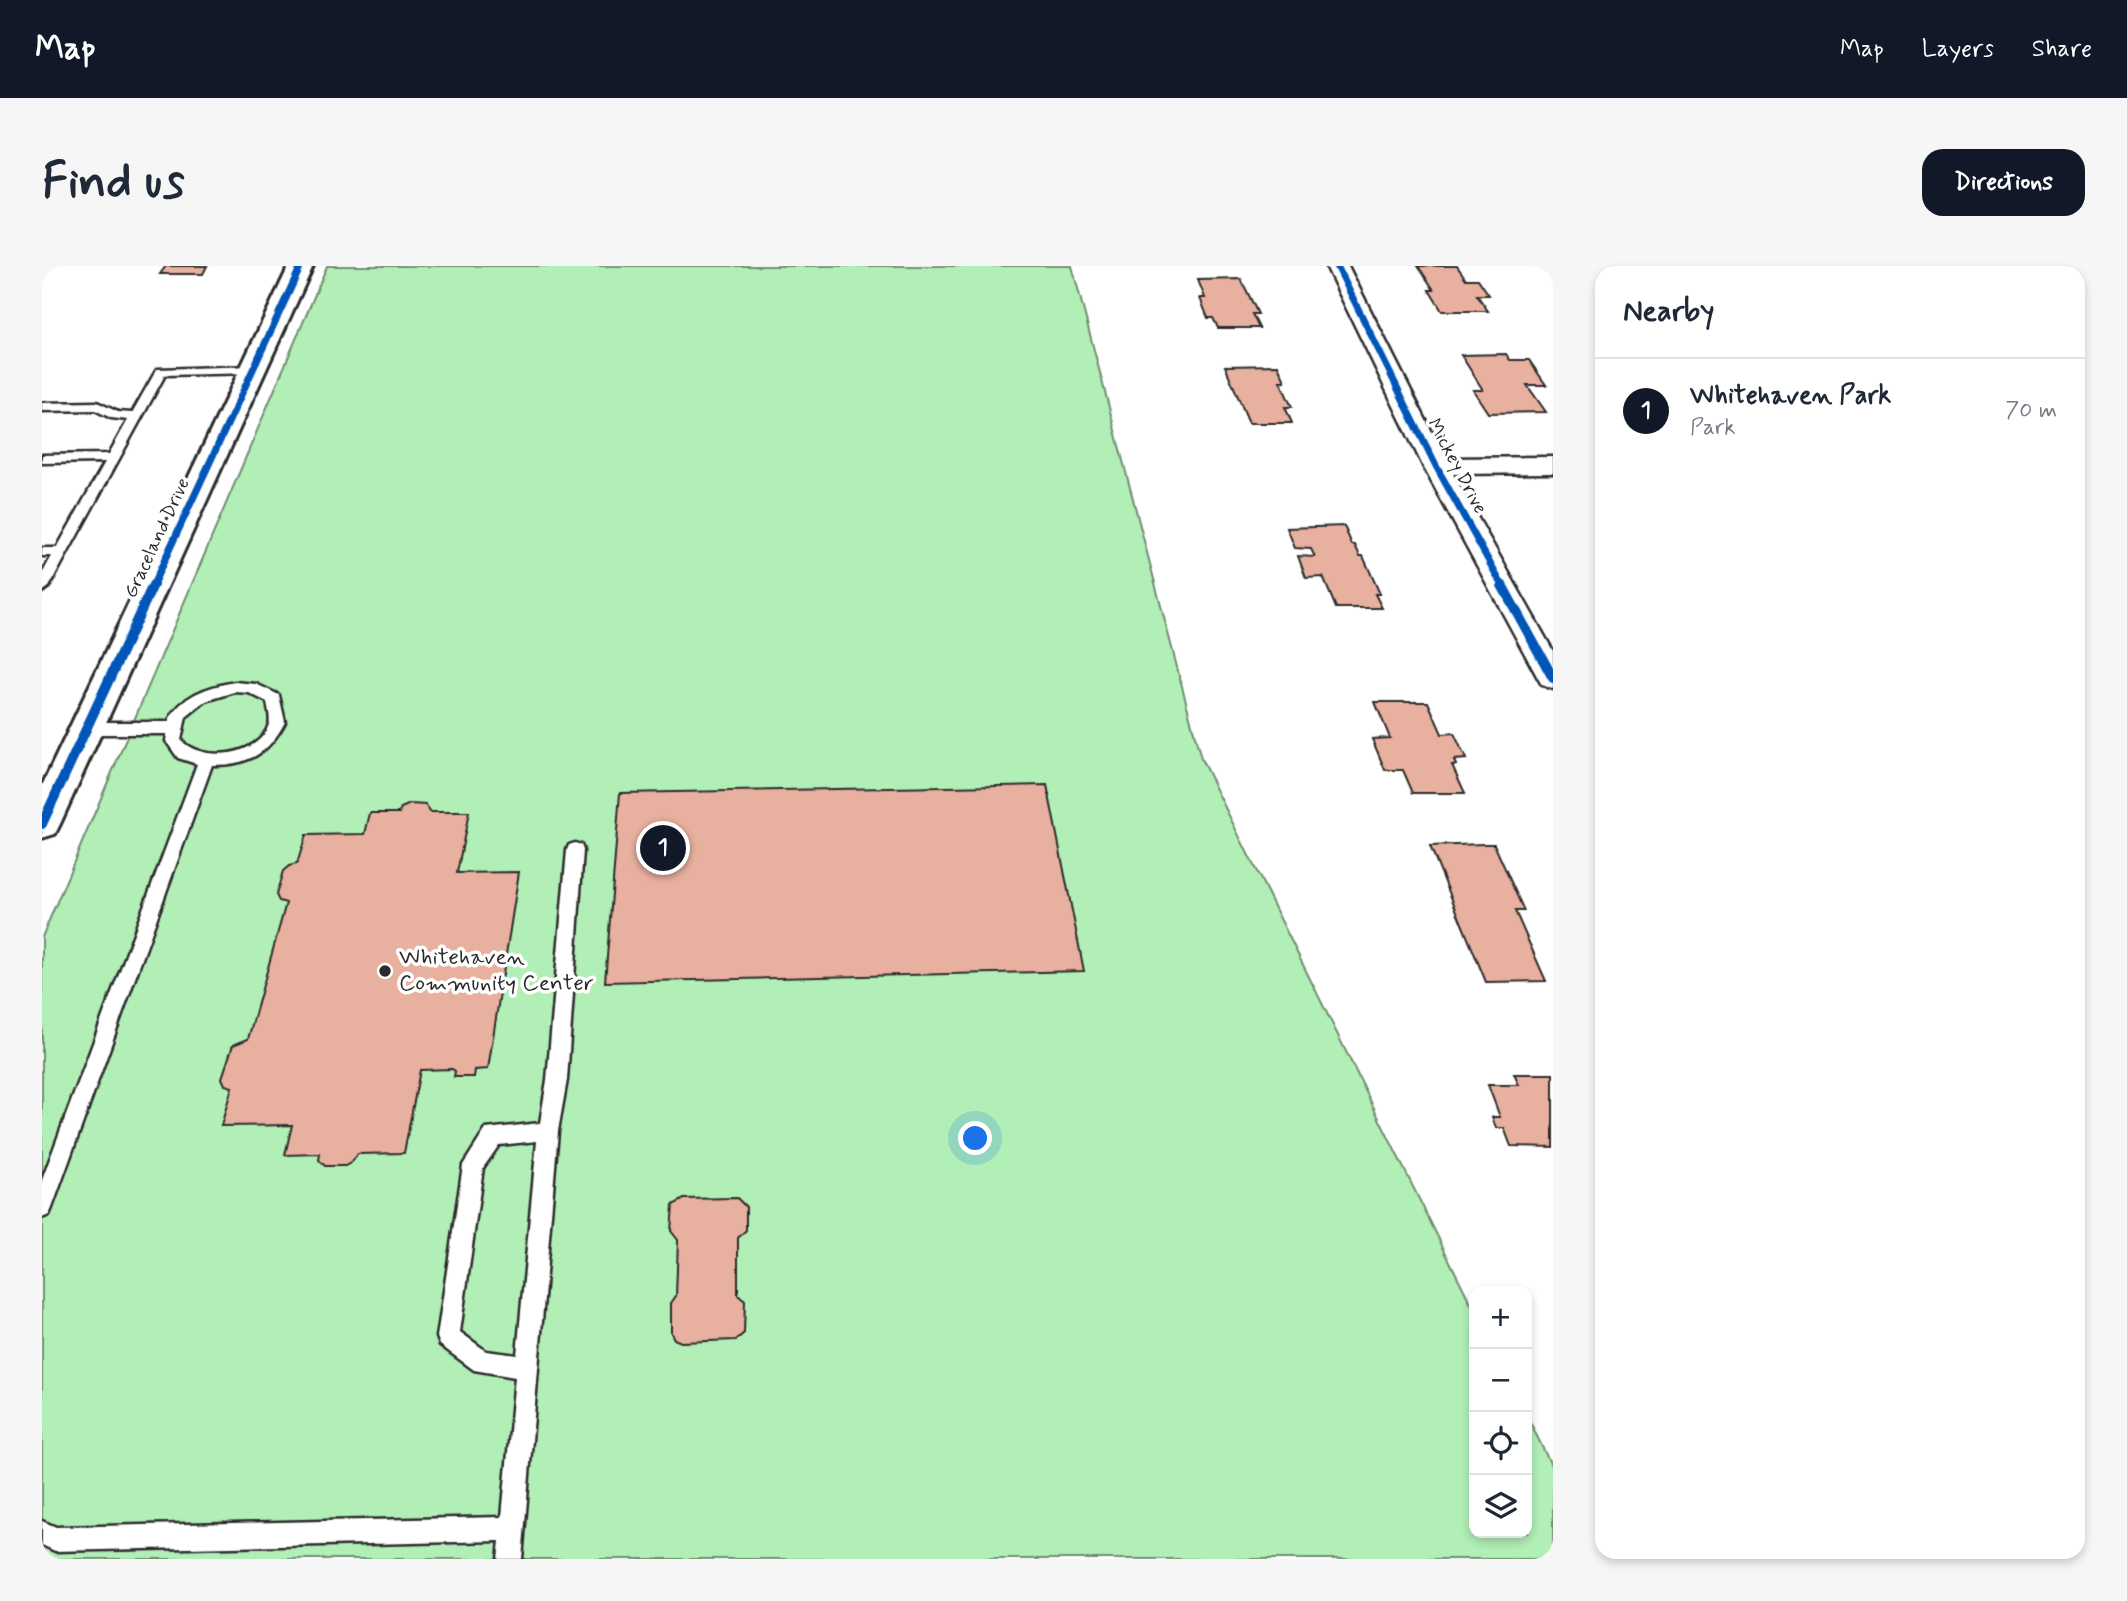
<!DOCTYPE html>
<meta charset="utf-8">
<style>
body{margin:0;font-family:Mynerve,sans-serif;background:#f6f6f7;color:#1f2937}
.controls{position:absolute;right:21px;bottom:21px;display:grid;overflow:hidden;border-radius:14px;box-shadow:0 4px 10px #0003}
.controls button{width:63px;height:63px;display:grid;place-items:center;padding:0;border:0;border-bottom:2px solid #e0e1e3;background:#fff;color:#1f2937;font:35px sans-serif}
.you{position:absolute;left:934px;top:873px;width:24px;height:24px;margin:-18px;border:5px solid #fff;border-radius:50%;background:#1a73e8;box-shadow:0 0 0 10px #1a73e833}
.badge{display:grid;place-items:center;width:46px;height:46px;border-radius:50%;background:#111827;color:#fff;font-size:23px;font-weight:700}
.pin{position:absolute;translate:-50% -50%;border:4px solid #fff;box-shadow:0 2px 7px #0006}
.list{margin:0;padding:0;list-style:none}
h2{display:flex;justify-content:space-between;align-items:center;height:91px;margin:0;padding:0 28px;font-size:30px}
h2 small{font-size:23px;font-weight:400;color:#747a83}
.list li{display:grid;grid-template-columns:46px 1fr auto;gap:21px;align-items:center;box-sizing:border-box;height:105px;padding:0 28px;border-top:2px solid #e0e1e3}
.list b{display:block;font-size:26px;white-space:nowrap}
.list p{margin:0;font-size:23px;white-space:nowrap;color:#747a83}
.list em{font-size:23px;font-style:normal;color:#747a83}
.icon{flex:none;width:38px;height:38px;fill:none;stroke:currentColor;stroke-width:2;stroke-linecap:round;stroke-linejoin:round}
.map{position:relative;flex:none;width:1511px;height:1293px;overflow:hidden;border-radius:21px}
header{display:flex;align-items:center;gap:42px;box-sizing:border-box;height:98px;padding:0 35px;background:#111827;color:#fff}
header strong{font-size:33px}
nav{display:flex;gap:38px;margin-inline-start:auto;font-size:24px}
.intro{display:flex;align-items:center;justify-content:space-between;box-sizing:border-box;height:168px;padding:0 42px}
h1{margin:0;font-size:49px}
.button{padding:18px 32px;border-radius:21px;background:#111827;color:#fff;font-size:24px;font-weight:700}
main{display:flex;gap:42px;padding:0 42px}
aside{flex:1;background:#fff;border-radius:21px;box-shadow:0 4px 10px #0003}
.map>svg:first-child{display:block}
</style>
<header>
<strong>Map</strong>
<nav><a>Map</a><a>Layers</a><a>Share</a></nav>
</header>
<div class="intro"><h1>Find us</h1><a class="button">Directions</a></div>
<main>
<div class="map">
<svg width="1511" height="1293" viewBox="0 0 1511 1293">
<rect width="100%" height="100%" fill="#fff"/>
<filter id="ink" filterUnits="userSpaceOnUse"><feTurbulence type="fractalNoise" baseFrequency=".0143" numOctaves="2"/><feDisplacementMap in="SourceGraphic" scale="14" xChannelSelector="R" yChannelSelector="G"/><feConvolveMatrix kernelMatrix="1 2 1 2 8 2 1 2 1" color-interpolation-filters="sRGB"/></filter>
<g filter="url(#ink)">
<path fill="#b1efb6" stroke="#6e8d70" stroke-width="2" d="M 285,0 L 1030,0 L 1159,493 L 1432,1044 L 1432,1267 L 1485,1267 L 1485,1150 L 1511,1203 L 1511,1293 L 0,1293 L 0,671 Z"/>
<path fill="#e8b09e" stroke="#2b2b2b" stroke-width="2" d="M 124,0 L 165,0 L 161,8 L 118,8 Z
M 1376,0 L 1415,0 L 1424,13 L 1436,13 L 1447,29 L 1435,29 L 1446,45 L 1400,45 L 1387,24 L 1392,24 Z
M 1199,13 L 1216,48 L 1210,48 L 1217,62 L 1176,62 L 1171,52 L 1166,52 L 1158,32 L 1163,32 L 1156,14 Z
M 1464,88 L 1468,94 L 1487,94 L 1504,119 L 1485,119 L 1504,146 L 1446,147 L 1431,124 L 1441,124 L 1419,89 Z
M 1236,99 L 1243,115 L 1238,115 L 1250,141 L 1243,141 L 1250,157 L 1207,157 L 1183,100 Z
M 1302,260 L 1310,279 L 1313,279 L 1318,290 L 1321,290 L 1338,328 L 1333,328 L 1340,342 L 1294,342 L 1281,311 L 1264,312 L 1256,290 L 1273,291 L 1269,283 L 1253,282 L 1245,262 Z
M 1333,436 L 1386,436 L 1400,468 L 1412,467 L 1424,493 L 1412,494 L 1414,499 L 1410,499 L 1423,527 L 1371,527 L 1361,504 L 1343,504 L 1330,473 L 1348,472 Z
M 1005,519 L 1042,705 L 563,716 L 578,527 Z
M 368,538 L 384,539 L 388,546 L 427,546 L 415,607 L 477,606 L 446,803 L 433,804 L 432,811 L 412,811 L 413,805 L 410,803 L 378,804 L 362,887 L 316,888 L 310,896 L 303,900 L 283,900 L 277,894 L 278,888 L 243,889 L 250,859 L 179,860 L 190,821 L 183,819 L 180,812 L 191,779 L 206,773 L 244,637 L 237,635 L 234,629 L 241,605 L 247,600 L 255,598 L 264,569 L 323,568 L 328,547 L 357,547 L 359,542 Z
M 1442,578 L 1452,578 L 1482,645 L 1473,645 L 1504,715 L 1444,716 L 1388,580 Z
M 1472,808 L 1511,808 L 1511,881 L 1469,880 L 1462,862 L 1454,862 L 1450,851 L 1458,851 L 1446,819 L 1477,819 Z
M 695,932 L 704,941 L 704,964 L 696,972 L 696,1029 L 703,1035 L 702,1067 L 694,1074 L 639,1076 L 632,1073 L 629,1067 L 629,1037 L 634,1030 L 636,974 L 629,965 L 631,939 L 642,933 Z"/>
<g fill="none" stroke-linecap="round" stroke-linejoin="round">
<g stroke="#2b2b2b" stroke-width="5">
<path id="lane" d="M 212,100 L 218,104 L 216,107 L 123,109 L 7,321 L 0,326 L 0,308 L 10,290 L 0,290 L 0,282 L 15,282 L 63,196 L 0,197 L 0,189 L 67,188 L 86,154 L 69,152 L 53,144 L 0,145 L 0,137 L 55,136 L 76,146 L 90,147 L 115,103 Z
M 193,416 L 214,418 L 237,429 L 243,456 C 226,488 207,499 170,499 L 10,942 L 7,949 L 0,952 L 0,914 L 155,498 L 136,492 L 124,475 L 125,468 L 46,468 L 38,462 L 46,456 L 126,456 C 139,429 165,421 193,416 ZM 193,426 L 207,427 L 225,436 C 226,442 229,452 227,458 C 218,491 159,497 139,474 L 144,451 L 164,435 Z
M 533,577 L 539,579 L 541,584 L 525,814 L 516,865 L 480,1293 L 456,1293 L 458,1275 L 13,1285 L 0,1279 L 0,1255 L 14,1261 L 460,1251 L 473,1111 L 432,1104 L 398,1079 L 395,1071 L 421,899 L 444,863 L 498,857 L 505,814 L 525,584 L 527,579 ZM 495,875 L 475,1089 L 444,1085 L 418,1066 L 441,902 L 457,879 Z"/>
</g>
<g stroke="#2b2b2b" stroke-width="5">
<path id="street" d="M 1284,0 L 1306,0 L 1403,192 L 1511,191 L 1511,207 L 1411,208 L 1511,385 L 1511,423 L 1500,419 L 1496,412 L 1381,200 Z"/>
</g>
<g stroke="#2b2b2b" stroke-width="6">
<path id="secondary" d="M 247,0 L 271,0 L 18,558 L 13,568 L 0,572 L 0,520 Z"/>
</g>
<use href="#lane" fill="#fff" fill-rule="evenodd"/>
<use href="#street" fill="#fff" fill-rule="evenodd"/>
<use href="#secondary" fill="#fff" fill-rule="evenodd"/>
<g stroke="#fff" stroke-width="10">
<path id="cycleway-far1" d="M 1295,0 L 1394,200 L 1461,321
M 110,321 L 259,0"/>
</g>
<g stroke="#fff" stroke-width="14">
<path id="cycleway" d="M 1460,319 L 1511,412
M 0,558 L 111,319"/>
</g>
<use href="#cycleway-far1" stroke="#0057b8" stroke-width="7"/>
<use href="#cycleway" stroke="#0057b8" stroke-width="10"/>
</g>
</g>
<circle fill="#2b2b2b" stroke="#fff" stroke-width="2.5" cx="343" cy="705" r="7"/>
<g text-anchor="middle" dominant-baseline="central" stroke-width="7" stroke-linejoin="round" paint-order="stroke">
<g font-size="19" fill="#2b2b2b" stroke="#fff">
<text transform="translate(1415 200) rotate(62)">Mickey Drive</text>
<text transform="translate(115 272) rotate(-65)">Graceland Drive</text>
</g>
<g font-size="23" fill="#2b2b2b" stroke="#fff" text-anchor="start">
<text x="357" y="692">Whitehaven<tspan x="357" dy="26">Community Center</tspan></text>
</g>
</g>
</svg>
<div class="controls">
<button>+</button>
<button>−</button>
<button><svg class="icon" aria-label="locate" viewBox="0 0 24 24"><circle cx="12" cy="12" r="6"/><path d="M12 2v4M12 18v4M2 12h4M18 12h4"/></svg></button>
<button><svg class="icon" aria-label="layers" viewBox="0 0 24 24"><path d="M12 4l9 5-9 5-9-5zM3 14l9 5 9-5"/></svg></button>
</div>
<div class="you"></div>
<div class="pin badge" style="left:621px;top:582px">1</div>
</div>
<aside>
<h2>Nearby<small></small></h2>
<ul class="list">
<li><span class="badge">1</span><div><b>Whitehaven Park</b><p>Park</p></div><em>70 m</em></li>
</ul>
</aside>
</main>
